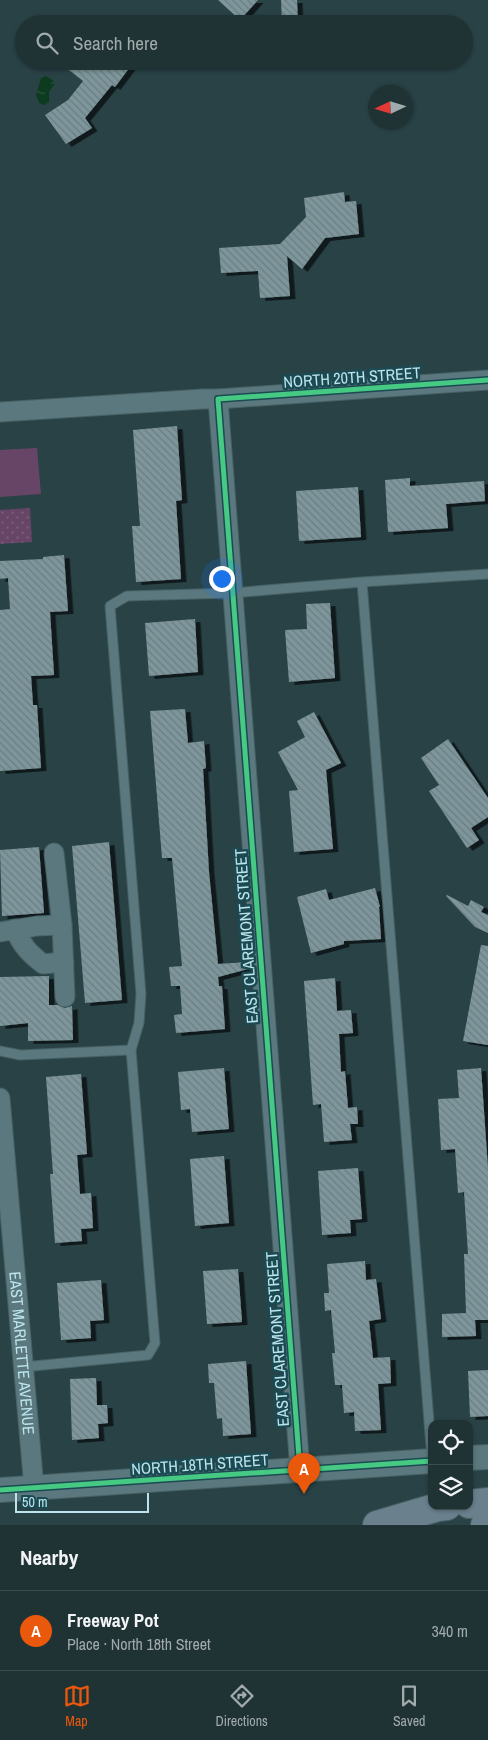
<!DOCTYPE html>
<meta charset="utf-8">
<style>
body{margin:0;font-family:"Archivo Narrow",sans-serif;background:#2c3e40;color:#f1f3f6}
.controls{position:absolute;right:15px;bottom:15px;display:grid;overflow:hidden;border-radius:10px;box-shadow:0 1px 4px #0004}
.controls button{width:45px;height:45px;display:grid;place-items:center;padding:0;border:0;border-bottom:1px solid #3c4d4f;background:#1f3234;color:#f1f3f6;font:25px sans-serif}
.compass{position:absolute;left:368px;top:85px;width:45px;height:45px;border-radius:50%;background:#1f3234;box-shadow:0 1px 4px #0004;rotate:266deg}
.scale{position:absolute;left:15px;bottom:12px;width:134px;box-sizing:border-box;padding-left:5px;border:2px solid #bce4ec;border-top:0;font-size:14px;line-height:18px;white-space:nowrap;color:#bce4ec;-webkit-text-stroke:4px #1c4a53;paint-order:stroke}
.you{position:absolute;left:221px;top:578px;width:18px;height:18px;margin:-12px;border:4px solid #fff;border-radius:50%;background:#1a73e8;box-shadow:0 0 0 8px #1a73e833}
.badge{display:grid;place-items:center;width:32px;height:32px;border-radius:50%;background:#ea580c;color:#fff;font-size:16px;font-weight:700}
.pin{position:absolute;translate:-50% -41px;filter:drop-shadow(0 1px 2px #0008)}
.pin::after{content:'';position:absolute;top:26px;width:18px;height:15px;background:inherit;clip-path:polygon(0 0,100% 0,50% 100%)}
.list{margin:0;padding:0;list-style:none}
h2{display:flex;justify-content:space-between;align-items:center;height:65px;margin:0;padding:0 20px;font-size:21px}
h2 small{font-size:16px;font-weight:400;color:#a1aaac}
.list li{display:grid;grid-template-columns:32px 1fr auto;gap:15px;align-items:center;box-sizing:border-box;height:80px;padding:0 20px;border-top:1px solid #3c4d4f}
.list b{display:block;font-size:19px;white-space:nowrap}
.list p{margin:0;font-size:16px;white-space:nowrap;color:#a1aaac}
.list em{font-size:16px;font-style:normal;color:#a1aaac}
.icon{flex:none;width:28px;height:28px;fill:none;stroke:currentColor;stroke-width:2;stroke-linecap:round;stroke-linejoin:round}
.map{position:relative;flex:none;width:488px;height:1525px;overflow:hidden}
.search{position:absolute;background:#1f3234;box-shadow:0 1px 4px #0004;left:15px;right:15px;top:15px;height:55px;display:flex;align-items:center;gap:12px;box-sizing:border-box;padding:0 18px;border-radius:28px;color:#a1aaac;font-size:19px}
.sheet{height:145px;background:#1f3234}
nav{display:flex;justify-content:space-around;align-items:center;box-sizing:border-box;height:70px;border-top:1px solid #3c4d4f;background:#1f3234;font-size:14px;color:#a1aaac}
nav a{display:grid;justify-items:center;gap:2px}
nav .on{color:#ea580c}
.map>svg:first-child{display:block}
</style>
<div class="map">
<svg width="488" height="1525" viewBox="0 0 488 1525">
<defs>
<pattern id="green-dots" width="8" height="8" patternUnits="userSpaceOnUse" patternTransform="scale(1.25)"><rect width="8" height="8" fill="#674566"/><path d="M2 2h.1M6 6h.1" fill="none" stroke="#7b607c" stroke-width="1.8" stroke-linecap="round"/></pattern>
<pattern id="water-ripples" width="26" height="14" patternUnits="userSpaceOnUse" patternTransform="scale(1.25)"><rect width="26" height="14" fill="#0c3b20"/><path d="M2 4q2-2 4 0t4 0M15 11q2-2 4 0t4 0" fill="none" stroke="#2d5741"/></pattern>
<pattern id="building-back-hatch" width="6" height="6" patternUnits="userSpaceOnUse" patternTransform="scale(1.25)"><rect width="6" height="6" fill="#7e969b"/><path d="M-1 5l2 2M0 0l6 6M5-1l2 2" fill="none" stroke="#697d82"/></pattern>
<filter id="shadow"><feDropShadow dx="5.5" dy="3" stdDeviation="0" flood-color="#0009"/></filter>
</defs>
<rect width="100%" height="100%" fill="#294246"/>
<path fill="url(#green-dots)" d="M 30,508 L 32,542 L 0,544 L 0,510 Z"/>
<path fill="#674566" d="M 37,448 L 41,494 L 0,497 L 0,450 Z"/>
<path fill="url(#water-ripples)" d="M 46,76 L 54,81 L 54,85 L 49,92 L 49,102 L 44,105 L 39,103 L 36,95 L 41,78 Z"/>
<path fill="url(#building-back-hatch)" filter="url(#shadow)" d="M 218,0 L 258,0 L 240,20 Z
M 281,0 L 297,0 L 298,24 L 282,24 Z
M 57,61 L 123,61 L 130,67 L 115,87 L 112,85 L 85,118 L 92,128 L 66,144 L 45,115 L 68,100 L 83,81 Z
M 344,192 L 345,202 L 356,201 L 359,234 L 325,238 L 302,269 L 287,256 L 290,296 L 260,298 L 258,271 L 221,273 L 219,248 L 280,244 L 306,217 L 304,198 Z
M 177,426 L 182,500 L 176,501 L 181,579 L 136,582 L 132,526 L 140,526 L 133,430 Z
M 410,478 L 410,486 L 484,481 L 485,501 L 446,504 L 448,528 L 388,532 L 385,480 Z
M 358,487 L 361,537 L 299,541 L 296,491 Z
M 64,555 L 68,611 L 50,612 L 54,675 L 31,676 L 33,705 L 37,705 L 41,768 L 0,771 L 0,610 L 10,609 L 8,578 L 0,579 L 0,561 L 43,559 L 43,557 Z
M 330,603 L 335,678 L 289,682 L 285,630 L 307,629 L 306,604 Z
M 195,619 L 198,672 L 149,676 L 145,623 Z
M 185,709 L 188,743 L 204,741 L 206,768 L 203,769 L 209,872 L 218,964 L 247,962 L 248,969 L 218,977 L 219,986 L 222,986 L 225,1029 L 176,1033 L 174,1015 L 182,1014 L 180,986 L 171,986 L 169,967 L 182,966 L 172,858 L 162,858 L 150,711 Z
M 314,712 L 341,763 L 326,770 L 333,849 L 294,852 L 289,791 L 298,790 L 278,752 L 305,737 L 297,721 Z
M 448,739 L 488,798 L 488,817 L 471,828 L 479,840 L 467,848 L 429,791 L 439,785 L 421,758 Z
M 109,842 L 122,1000 L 85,1003 L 72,846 Z
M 39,847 L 44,913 L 2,916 L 0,850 Z
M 375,888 L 380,907 L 379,907 L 381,939 L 344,941 L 344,944 L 311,953 L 297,897 L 326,889 L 329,900 Z
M 447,895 L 468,906 L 471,900 L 484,907 L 481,912 L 488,915 L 488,933 L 475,927 L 446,896 Z
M 481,945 L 488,946 L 488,1045 L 463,1041 Z
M 49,976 L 49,1005 L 58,1005 L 65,1008 L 72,1006 L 73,1040 L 28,1041 L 28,1023 L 0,1026 L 0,977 Z
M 335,978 L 337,1011 L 351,1010 L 353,1033 L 339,1034 L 341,1072 L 345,1071 L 348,1108 L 357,1107 L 358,1124 L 350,1124 L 352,1140 L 324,1142 L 321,1104 L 313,1105 L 304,981 Z
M 224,1068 L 229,1129 L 192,1132 L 190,1109 L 181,1110 L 178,1072 Z
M 481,1068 L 488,1169 L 488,1320 L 475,1320 L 476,1336 L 442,1337 L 442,1314 L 466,1313 L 464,1254 L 468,1254 L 464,1192 L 458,1193 L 455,1149 L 441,1150 L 438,1099 L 459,1098 L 457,1070 Z
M 81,1074 L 87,1154 L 77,1155 L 80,1194 L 91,1193 L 93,1228 L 81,1229 L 82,1241 L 55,1243 L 50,1174 L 53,1174 L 46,1077 Z
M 224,1156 L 229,1223 L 195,1226 L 190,1159 Z
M 358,1168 L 362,1219 L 350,1220 L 351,1233 L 322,1235 L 318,1171 Z
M 365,1261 L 366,1280 L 376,1279 L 381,1319 L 369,1321 L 373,1358 L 390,1357 L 391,1383 L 378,1384 L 381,1430 L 355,1431 L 354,1412 L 344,1413 L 342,1385 L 335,1385 L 332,1353 L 335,1353 L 331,1310 L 325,1311 L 324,1293 L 329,1293 L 327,1264 Z
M 238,1269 L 242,1322 L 207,1324 L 203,1271 Z
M 101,1280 L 104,1320 L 90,1321 L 91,1338 L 61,1340 L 57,1283 Z
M 246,1361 L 251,1434 L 223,1436 L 222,1418 L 217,1419 L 214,1383 L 209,1383 L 208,1364 Z
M 488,1370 L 488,1416 L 470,1417 L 468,1371 Z
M 96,1378 L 97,1405 L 107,1405 L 108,1423 L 98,1424 L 99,1438 L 72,1440 L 70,1379 Z"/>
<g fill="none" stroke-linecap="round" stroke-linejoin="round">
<g stroke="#466064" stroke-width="11">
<path id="service" d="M 362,582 L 432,1459
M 0,1051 L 20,1055 L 131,1050
M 23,1367 L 148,1355 L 155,1343 L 131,1050 L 139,1023 L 141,994 L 110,606 L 127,596 L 232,593 L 362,582 L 488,574"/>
</g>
<g stroke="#466064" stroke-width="21">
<g id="minor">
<path d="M 218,399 L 300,1470"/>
<path d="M 0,412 L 203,399 L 218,399 L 488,380"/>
<path d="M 54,853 L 62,925 L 65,997"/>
<path d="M 15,929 C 21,945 30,954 43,964 L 64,962"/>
<path d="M 0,932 L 37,926 L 62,925"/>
<path id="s1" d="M 0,1098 L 34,1488"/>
</g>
</g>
<g stroke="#466064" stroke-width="26">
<path id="tertiary" d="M 469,1458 L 488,1457
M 0,1490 L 432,1461"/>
</g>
<g stroke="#466064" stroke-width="30">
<path id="motorway" d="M 469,1504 L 488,1502
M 377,1525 L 438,1507 L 447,1506
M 485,1525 L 488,1525"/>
</g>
<use href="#service" stroke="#5a787d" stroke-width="9"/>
<use href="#minor" stroke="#5a787d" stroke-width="19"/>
<use href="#tertiary" stroke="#5a787d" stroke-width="24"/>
<use href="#motorway" stroke="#6a808d" stroke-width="28"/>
<g stroke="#1c4a53" stroke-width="8">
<path id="cycleway" d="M 300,1470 L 218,399 L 488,380
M 0,1490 L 432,1461"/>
</g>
<use href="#cycleway" stroke="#46c982" stroke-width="5"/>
</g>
<g text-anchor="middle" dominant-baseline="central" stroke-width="5" stroke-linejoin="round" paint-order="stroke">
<g font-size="16" fill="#bce4ec" stroke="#1c4a53">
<text transform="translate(352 377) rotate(-4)">NORTH 20TH STREET</text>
<text transform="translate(246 936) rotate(-94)">EAST CLAREMONT STREET</text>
<text transform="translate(277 1339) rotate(-94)">EAST CLAREMONT STREET</text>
<text stroke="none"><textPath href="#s1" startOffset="256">EAST MARLETTE AVENUE</textPath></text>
<text transform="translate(200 1464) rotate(-4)">NORTH 18TH STREET</text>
</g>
</g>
</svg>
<div class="controls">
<button><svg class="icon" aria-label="locate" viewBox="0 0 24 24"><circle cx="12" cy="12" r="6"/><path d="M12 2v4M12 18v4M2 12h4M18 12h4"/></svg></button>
<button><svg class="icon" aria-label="layers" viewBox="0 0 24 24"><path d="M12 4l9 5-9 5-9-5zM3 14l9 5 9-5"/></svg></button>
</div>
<svg class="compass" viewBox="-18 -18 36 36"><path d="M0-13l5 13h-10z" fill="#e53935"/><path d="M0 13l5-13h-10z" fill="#a1aaac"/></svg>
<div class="scale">50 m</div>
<div class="you"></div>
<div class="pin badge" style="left:304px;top:1494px">A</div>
<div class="search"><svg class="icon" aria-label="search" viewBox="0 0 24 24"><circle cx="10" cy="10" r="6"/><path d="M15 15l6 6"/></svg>Search here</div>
</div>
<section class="sheet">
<h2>Nearby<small></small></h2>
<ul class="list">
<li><span class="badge">A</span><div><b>Freeway Pot</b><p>Place · North 18th Street</p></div><em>340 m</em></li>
</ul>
</section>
<nav>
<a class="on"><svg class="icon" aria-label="map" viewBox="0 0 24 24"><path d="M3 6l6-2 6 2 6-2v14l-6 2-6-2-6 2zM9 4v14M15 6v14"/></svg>Map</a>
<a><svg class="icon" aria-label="directions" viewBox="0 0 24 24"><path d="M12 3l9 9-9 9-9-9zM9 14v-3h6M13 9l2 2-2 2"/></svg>Directions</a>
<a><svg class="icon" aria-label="saved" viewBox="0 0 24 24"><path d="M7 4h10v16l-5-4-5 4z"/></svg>Saved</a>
</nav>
